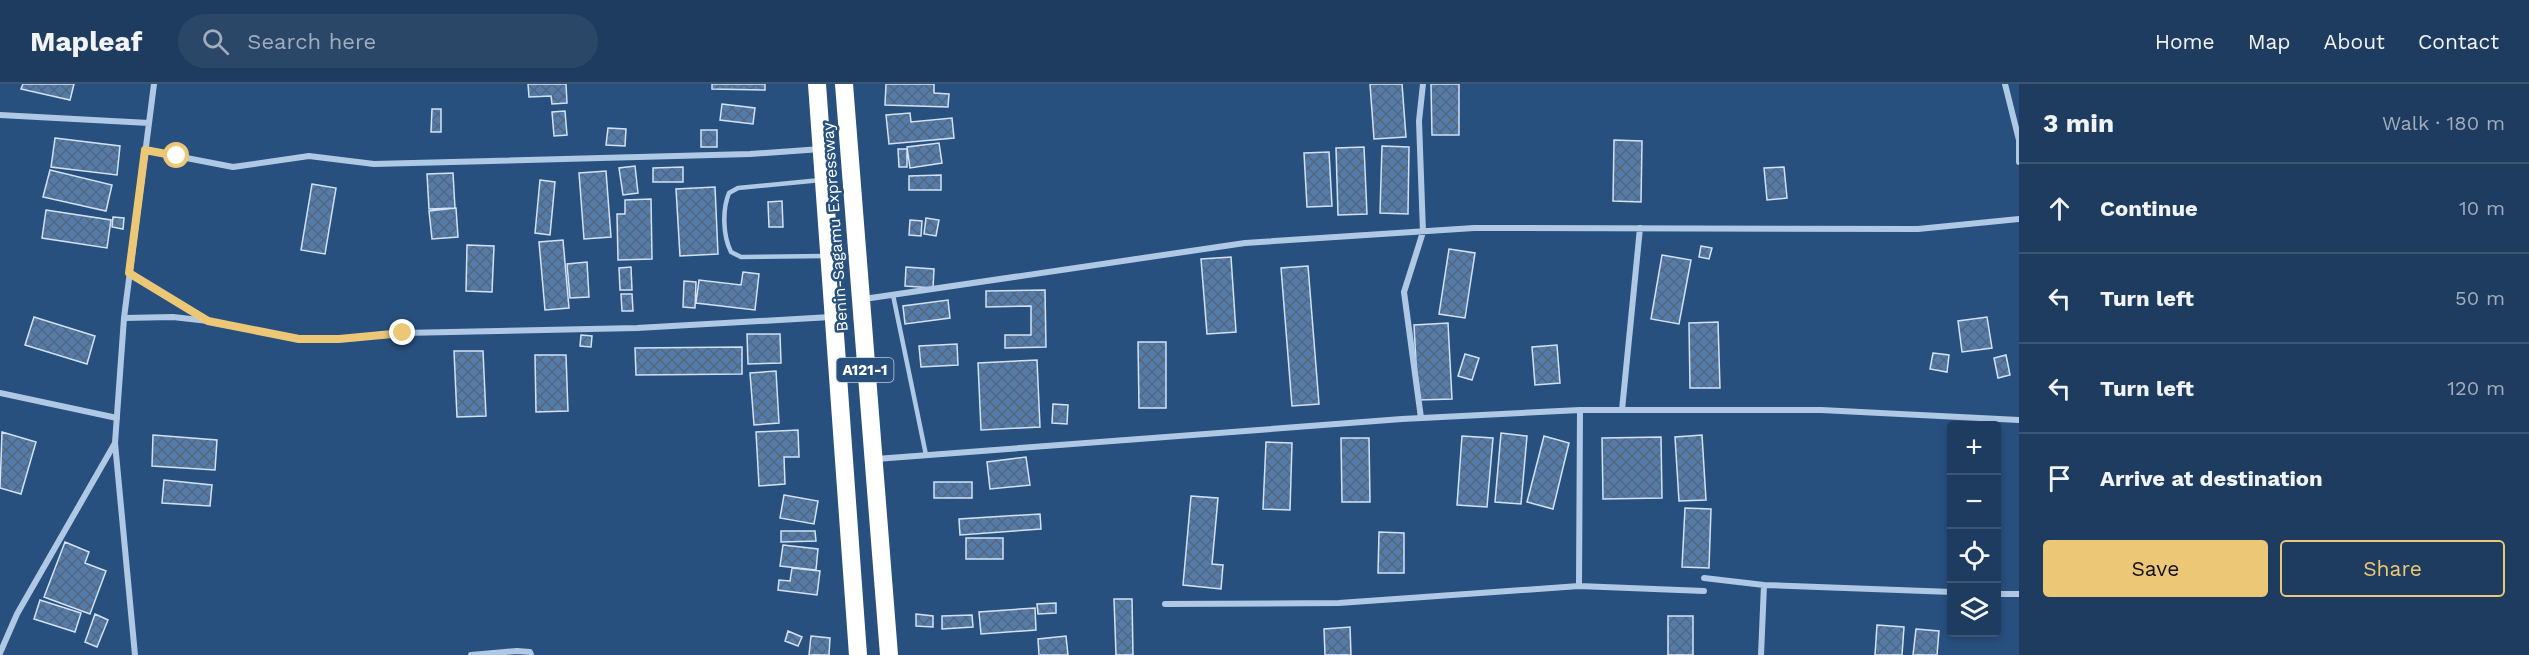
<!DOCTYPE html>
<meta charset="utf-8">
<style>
body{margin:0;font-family:"Work Sans",sans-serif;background:#2b4768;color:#f1f3f6}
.controls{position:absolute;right:18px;bottom:18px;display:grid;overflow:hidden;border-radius:6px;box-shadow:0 3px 9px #0003}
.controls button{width:54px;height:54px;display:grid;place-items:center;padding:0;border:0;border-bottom:2px solid #3c5674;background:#1e3c5f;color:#f1f3f6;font:30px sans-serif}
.stop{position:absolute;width:18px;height:18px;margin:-14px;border:4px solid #ecc876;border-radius:50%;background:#fff}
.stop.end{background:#ecc876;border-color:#fff;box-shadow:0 2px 6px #0008}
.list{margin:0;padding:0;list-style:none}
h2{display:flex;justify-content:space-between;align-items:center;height:78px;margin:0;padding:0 24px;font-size:26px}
h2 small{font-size:20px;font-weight:400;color:#a1adbd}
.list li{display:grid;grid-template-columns:39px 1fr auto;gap:18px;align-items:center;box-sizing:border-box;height:90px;padding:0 24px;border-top:2px solid #3c5674}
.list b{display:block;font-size:22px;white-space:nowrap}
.list em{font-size:20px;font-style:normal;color:#a1adbd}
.actions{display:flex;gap:12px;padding:18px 24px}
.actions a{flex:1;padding:14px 0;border:2px solid #ecc876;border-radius:6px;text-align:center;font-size:21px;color:#ecc876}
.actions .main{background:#ecc876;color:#111}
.icon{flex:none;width:33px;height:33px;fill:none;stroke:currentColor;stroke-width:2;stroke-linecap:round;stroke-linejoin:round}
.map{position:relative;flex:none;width:2019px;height:571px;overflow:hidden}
header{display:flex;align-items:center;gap:36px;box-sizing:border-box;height:84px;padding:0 30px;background:#1e3c5f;border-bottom:2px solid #3c5674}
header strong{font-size:28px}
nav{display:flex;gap:33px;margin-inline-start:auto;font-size:21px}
.search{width:420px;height:54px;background:#2b4768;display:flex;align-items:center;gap:15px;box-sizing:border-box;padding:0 21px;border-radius:33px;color:#a1adbd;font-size:22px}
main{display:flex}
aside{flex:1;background:#1e3c5f}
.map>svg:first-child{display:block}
</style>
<header>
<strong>Mapleaf</strong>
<div class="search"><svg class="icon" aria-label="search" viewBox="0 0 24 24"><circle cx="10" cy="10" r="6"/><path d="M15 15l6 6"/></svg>Search here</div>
<nav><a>Home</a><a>Map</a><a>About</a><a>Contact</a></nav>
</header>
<main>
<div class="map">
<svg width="2019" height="571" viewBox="0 0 2019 571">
<defs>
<pattern id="building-cross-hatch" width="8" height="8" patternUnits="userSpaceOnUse" patternTransform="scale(1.5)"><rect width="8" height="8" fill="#557ca9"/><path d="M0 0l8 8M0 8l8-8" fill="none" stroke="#51667f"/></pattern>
</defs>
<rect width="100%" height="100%" fill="#28507f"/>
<path fill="url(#building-cross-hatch)" stroke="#d2e2f4" stroke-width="1.5" d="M 23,0 L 74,0 L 70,16 L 21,5 Z
M 528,0 L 566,0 L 567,19 L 552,20 L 551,12 L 529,13 Z
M 712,0 L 765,0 L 765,6 L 712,5 Z
M 886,0 L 934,0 L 934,9 L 949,10 L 948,23 L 885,21 Z
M 1370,0 L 1402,0 L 1406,53 L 1374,55 Z
M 1431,0 L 1459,0 L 1459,51 L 1432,51 Z
M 722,20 L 755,24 L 753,40 L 720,36 Z
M 432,25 L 441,25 L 441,48 L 431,48 Z
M 565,27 L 567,51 L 554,52 L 552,28 Z
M 910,29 L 911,38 L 952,34 L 954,54 L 889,60 L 886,31 Z
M 608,44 L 626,45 L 625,62 L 606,61 Z
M 701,46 L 717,46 L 717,63 L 701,63 Z
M 55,54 L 120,62 L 117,91 L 51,83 Z
M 1614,56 L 1642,57 L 1641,118 L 1613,117 Z
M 939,59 L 942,79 L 910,84 L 907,63 Z
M 1382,62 L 1409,63 L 1408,130 L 1380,129 Z
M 1364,63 L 1367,130 L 1338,131 L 1336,64 Z
M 898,65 L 907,65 L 907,83 L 899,83 Z
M 1329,68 L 1332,122 L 1307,123 L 1304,69 Z
M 635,82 L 638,109 L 623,111 L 619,84 Z
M 683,83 L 683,98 L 653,98 L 653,84 Z
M 1784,83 L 1787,114 L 1767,116 L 1764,84 Z
M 50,86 L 112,101 L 106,127 L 43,113 Z
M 606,87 L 611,153 L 584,155 L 579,89 Z
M 453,89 L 455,124 L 429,125 L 427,90 Z
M 941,91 L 941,106 L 909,106 L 909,92 Z
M 540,96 L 555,98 L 550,151 L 535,149 Z
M 312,100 L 336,104 L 325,170 L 301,166 Z
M 715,103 L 718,170 L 680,172 L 676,105 Z
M 651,115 L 652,175 L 618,176 L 617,130 L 625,130 L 625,116 Z
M 782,117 L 783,143 L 769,143 L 768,118 Z
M 456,124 L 458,153 L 432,155 L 429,127 Z
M 46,126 L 111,136 L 107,164 L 42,154 Z
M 113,133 L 124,134 L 123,145 L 112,143 Z
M 926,134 L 939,136 L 936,152 L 924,150 Z
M 910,136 L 922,137 L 921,152 L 909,151 Z
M 563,156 L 569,224 L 545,226 L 539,158 Z
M 467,161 L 494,162 L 492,208 L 466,207 Z
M 1701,162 L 1712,164 L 1709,175 L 1699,173 Z
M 1449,165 L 1475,169 L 1465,234 L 1439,230 Z
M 1662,171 L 1691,176 L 1679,240 L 1651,235 Z
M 1231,173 L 1236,248 L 1207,250 L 1201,175 Z
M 587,178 L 589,213 L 570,214 L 567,180 Z
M 1308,182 L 1319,320 L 1292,322 L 1281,184 Z
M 631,183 L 632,206 L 620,206 L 619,184 Z
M 906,183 L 934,185 L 933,204 L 905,202 Z
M 743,188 L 759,190 L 755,226 L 696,219 L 699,196 L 741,201 Z
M 684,197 L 696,198 L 695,224 L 683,223 Z
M 1045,206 L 1046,263 L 1005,264 L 1005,251 L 1031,251 L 1031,222 L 986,223 L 986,207 Z
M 621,210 L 632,210 L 633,227 L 622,227 Z
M 948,216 L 950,234 L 905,240 L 903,222 Z
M 34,233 L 95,252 L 87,280 L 25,261 Z
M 1987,233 L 1992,264 L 1962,268 L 1958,237 Z
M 1718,238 L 1720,304 L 1690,304 L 1689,239 Z
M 1448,239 L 1452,315 L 1418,316 L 1414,241 Z
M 747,250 L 780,250 L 781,279 L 748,280 Z
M 581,251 L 592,252 L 591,263 L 580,262 Z
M 1138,258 L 1166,258 L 1166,324 L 1139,324 Z
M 957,260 L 958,281 L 921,283 L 919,262 Z
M 1557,261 L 1560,299 L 1535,301 L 1532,263 Z
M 742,263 L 742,290 L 636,291 L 635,264 Z
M 454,267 L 483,267 L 486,332 L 457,333 Z
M 1933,269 L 1949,271 L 1947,288 L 1930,285 Z
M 1465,270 L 1479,274 L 1472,296 L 1458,292 Z
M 535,271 L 566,271 L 568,327 L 536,328 Z
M 2006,271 L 2010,291 L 1998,294 L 1994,274 Z
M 1037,276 L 1040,343 L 981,346 L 978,279 Z
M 776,287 L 779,339 L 754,341 L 750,289 Z
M 1053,320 L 1068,321 L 1067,340 L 1052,339 Z
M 798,346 L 799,373 L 784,373 L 785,400 L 759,402 L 756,348 Z
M 2,348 L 36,358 L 21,410 L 0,404 Z
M 1501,349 L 1527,352 L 1521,420 L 1495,418 Z
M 153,351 L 217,356 L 215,386 L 152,382 Z
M 1702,351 L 1706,416 L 1679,417 L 1675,353 Z
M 1462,352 L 1493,354 L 1487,423 L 1457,421 Z
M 1544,352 L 1569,359 L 1553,425 L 1527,418 Z
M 1661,353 L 1662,414 L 1603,415 L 1602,354 Z
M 1341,354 L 1369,354 L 1370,418 L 1342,418 Z
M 1266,358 L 1292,359 L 1290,426 L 1263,425 Z
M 1026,373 L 1030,401 L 990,405 L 987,378 Z
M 164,396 L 212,401 L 210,422 L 162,419 Z
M 934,398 L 972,398 L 972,414 L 934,414 Z
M 784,411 L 818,417 L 814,440 L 780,434 Z
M 1191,412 L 1218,414 L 1212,480 L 1223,481 L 1221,505 L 1183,501 Z
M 1685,424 L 1711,425 L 1709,484 L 1682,483 Z
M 1040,430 L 1041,445 L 960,451 L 959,435 Z
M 781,447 L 815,447 L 816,457 L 781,458 Z
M 1379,448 L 1404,449 L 1404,489 L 1378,489 Z
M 966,454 L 1003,454 L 1003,475 L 966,475 Z
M 65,458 L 89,468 L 85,479 L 106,487 L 90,530 L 44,513 Z
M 783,461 L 818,465 L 816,486 L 780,482 Z
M 792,484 L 820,487 L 817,511 L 778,506 L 779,496 L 790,497 Z
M 1114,515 L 1132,515 L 1133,571 L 1116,571 Z
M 40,516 L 81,529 L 75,548 L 34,535 Z
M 1056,519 L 1056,529 L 1038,530 L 1037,520 Z
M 1035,524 L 1036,546 L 981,550 L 979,528 Z
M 95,530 L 108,536 L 97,563 L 85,558 Z
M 916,530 L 933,532 L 933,543 L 916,542 Z
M 972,531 L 973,543 L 942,545 L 942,532 Z
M 1668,532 L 1693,532 L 1693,571 L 1668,571 Z
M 1877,541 L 1904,543 L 1902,571 L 1875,571 Z
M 1350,543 L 1351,571 L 1325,571 L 1324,545 Z
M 1916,545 L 1939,547 L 1937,571 L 1913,571 Z
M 788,547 L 802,553 L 798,562 L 785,557 Z
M 811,552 L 830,554 L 829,571 L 809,571 Z
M 1066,552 L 1068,571 L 1039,571 L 1038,555 Z"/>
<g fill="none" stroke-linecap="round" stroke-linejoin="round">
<path stroke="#afc9e5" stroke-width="4.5" d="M 821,96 L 738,104 L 729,109 C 722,126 723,152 731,168 L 741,173 L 825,172
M 893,211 L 926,371"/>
<path stroke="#afc9e5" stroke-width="6" d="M 2005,0 L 2019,56 L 2019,78
M 0,31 L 149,39
M 145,66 L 233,83 L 309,72 L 374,80 L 750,70 L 821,65
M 129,189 L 205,235
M 864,215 L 1245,159 L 1474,144 L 1918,145 L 2019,135
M 124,234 L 173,233 L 208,237 L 299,255 L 339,255 L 403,249 L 637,244 L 831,233
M 0,309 L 117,334
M 1622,326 L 1640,144
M 1421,334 L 1404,208 L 1423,148 L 1419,37 L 1423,0
M 876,375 L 1402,335 L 1580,326 L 1821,326 L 2019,336
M 1704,494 L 1764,501 L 1952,508
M 1579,502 L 1580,326
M 1996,510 L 2019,510
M 1165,520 L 1339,519 L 1579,502 L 1704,507
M 0,569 L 17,530 L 115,359
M 135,571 L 115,359 L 124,234 L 154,0
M 471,571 L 517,567 L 530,568 L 531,571
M 1761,571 L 1764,501"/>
<path stroke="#fff" stroke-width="18" d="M 817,0 L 858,571
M 844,0 L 889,571"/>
</g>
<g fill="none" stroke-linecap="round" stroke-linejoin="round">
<path stroke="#ecc876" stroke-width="8" d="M 177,72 L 145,66 L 129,189 L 208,237 L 299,255 L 339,255 L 403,249"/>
</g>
<g text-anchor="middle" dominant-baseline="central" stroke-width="5" stroke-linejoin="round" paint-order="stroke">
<rect fill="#28507f" stroke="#becad9" stroke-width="1.5" x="836.5" y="274" width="57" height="24" rx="4.5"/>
<g font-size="15" font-weight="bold" fill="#fff">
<text x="865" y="286">A121-1</text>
</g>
<g font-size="16" fill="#fff" stroke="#28507f">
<text transform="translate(835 143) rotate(-94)">Benin-Sagamu Expressway</text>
</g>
</g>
</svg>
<div class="controls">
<button>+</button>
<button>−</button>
<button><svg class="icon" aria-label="locate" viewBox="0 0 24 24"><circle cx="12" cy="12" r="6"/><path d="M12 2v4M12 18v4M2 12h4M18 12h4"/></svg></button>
<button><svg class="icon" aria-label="layers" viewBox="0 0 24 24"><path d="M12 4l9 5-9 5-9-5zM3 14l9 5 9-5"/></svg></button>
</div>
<div class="stop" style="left:177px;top:72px"></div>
<div class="stop end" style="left:403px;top:249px"></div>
</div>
<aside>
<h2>3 min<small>Walk · 180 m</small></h2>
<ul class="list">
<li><svg class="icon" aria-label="ahead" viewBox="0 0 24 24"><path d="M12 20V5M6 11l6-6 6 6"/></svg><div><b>Continue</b></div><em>10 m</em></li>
<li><svg class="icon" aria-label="left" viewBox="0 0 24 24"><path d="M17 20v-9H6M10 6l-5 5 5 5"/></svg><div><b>Turn left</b></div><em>50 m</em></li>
<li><svg class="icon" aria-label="left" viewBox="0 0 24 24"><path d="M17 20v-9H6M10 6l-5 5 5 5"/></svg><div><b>Turn left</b></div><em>120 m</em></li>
<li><svg class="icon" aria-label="arrive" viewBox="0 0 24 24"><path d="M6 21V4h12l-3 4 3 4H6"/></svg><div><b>Arrive at destination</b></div></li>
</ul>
<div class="actions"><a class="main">Save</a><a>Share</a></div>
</aside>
</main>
